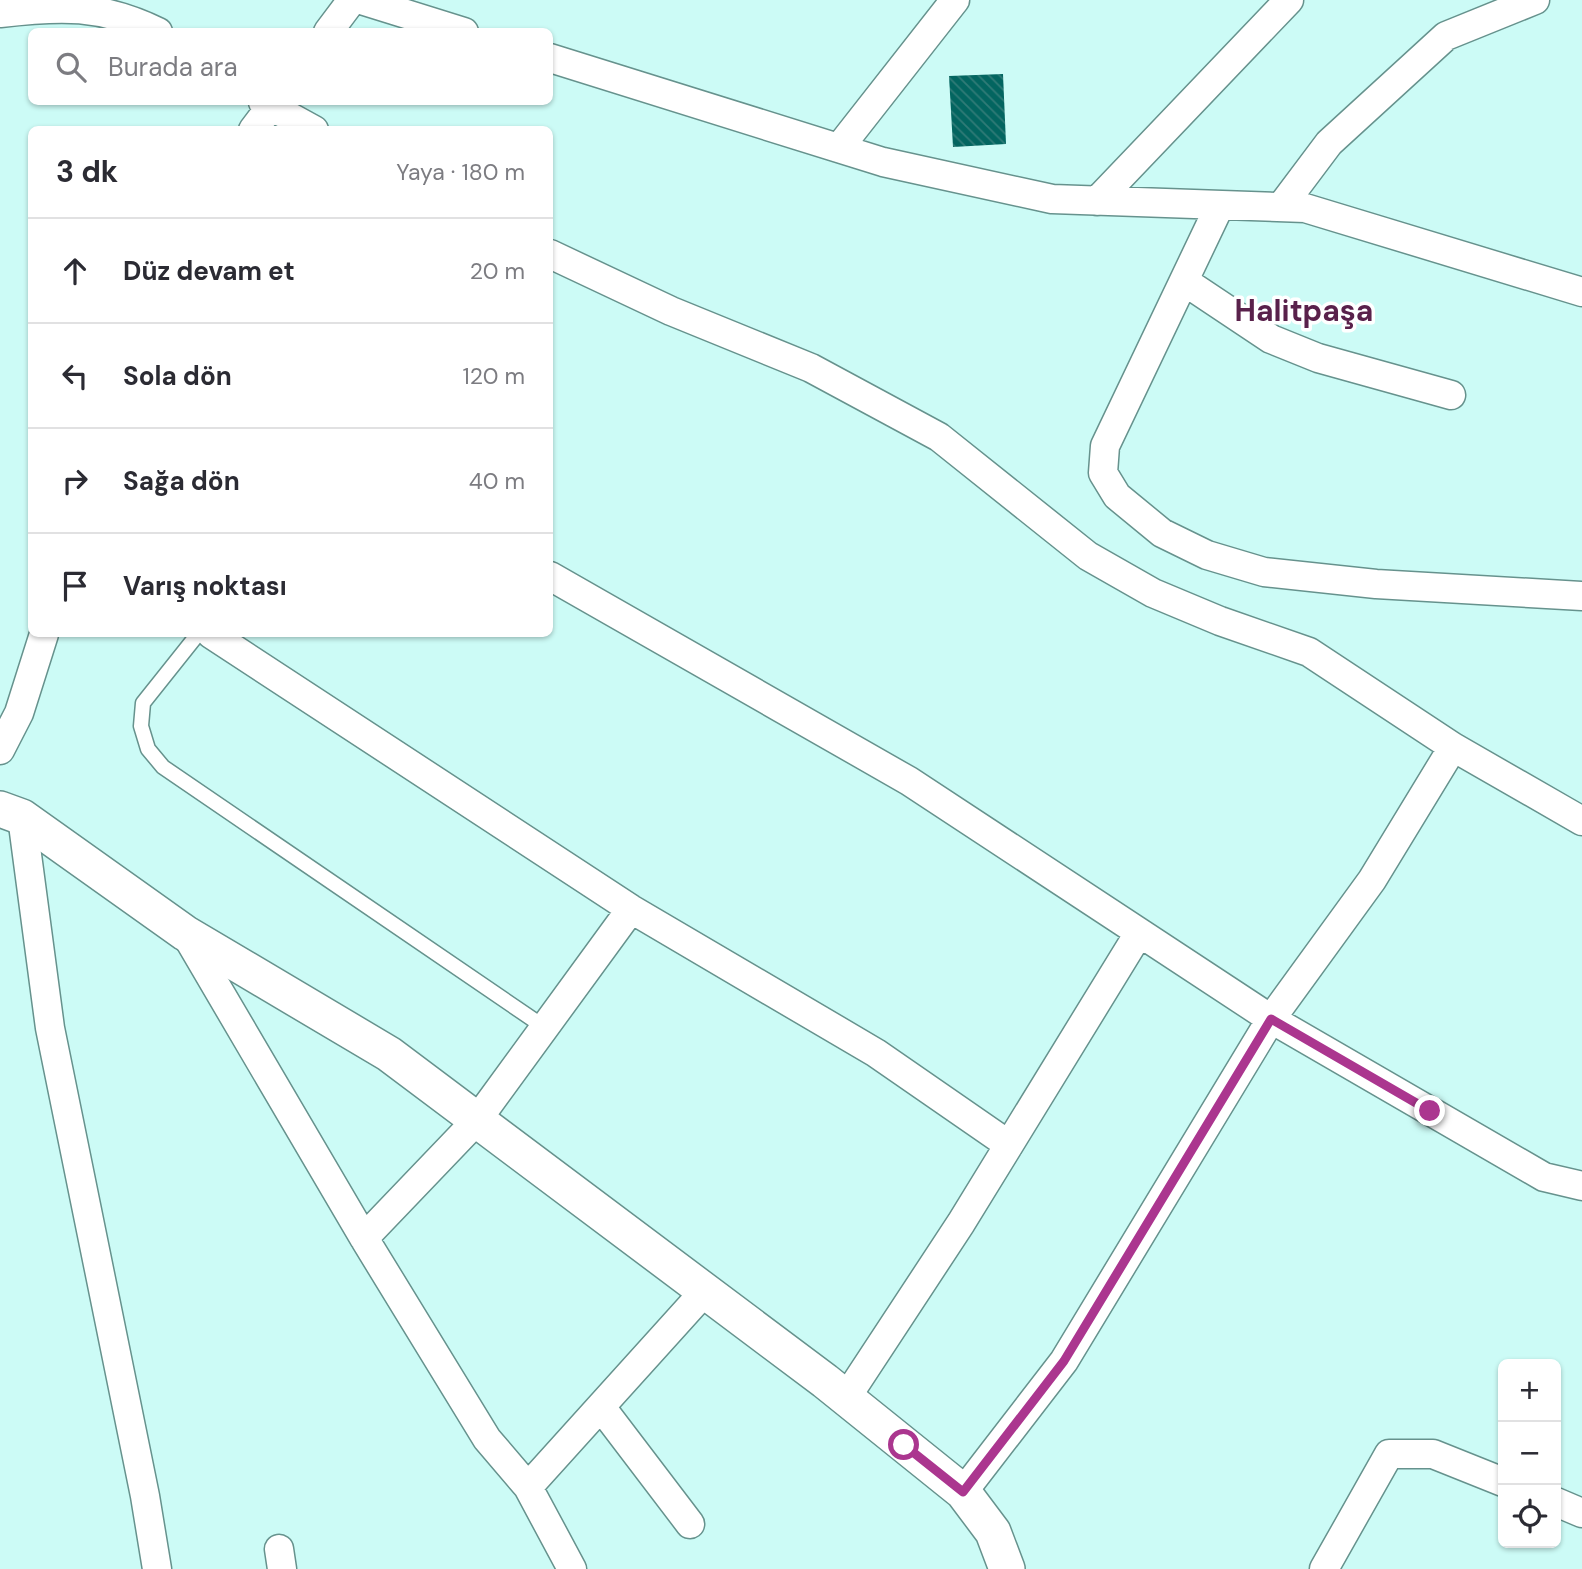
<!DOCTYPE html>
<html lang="tr">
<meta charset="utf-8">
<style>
body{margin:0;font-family:"DM Sans",sans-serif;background:#f7f7f7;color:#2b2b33}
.controls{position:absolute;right:21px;bottom:21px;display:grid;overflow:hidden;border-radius:10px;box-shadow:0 2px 5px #0004}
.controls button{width:63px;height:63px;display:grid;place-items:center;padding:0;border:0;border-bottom:2px solid #e1e1e2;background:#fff;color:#2b2b33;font:35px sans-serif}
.stop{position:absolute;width:21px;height:21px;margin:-16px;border:5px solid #ab368f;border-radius:50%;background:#fff}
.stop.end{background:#ab368f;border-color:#fff;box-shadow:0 2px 7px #0008}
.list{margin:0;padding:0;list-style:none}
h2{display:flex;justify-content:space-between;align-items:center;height:91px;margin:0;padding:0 28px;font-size:30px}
h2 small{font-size:23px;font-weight:400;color:#7c7c81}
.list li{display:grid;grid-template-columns:46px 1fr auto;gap:21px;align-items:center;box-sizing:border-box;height:105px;padding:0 28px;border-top:2px solid #e1e1e2}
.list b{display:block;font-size:26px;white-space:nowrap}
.list em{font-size:23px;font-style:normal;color:#7c7c81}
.icon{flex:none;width:38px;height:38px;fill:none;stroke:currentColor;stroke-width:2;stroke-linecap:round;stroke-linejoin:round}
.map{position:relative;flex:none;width:1582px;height:1569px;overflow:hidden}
.search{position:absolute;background:#fff;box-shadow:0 2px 5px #0004;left:28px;top:28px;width:525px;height:77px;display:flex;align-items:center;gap:18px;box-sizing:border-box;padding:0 24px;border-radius:10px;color:#7c7c81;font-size:26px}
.panel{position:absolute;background:#fff;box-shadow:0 2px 5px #0004;left:28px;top:126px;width:525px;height:511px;border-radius:10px}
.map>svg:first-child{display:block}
</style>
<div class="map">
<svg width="1582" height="1569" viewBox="0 0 1582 1569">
<defs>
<pattern id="building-back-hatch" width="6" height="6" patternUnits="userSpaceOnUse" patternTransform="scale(1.75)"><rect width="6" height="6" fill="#036560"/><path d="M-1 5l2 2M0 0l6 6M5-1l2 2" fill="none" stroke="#307b77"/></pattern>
</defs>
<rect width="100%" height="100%" fill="#ccfbf6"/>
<path fill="url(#building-back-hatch)" d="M 1003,74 L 1006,144 L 953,147 L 949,76 Z"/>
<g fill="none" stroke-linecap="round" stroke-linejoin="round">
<g stroke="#66928d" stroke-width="17">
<path id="service" d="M 198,634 L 143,703 L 141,726 L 148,749 L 163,767 L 544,1027"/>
</g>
<g stroke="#66928d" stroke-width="31">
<path id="minor" d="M 361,0 L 464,32
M 0,13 C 60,6 101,4 158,32
M 328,32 L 352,0
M 550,58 L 883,162 L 1052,199 L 1305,208 L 1582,292
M 263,102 L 314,130
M 253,130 L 274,102
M 839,148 L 955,0
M 1097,201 L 1289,0
M 1220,205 L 1105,446 L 1103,473 L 1117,496 L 1162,533 L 1207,555 L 1264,572 L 1376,584 L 1582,596
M 1281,207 L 1329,143 L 1446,36 L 1535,0
M 550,254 L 671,311 L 811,368 L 939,437 L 1088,556 L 1153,593 L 1220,621 L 1309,652 L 1453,747 L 1582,821
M 1184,281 L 1271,339 L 1318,358 L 1451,395
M 550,576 L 909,781 L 1271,1019 L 1544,1177 L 1582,1186
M 211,634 L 631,909 L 876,1053 L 1009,1145
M 0,750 L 19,713 L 44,634
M 22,817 L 50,1028 L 145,1496 L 157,1569
M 185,933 L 364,1238 L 487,1439 L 528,1487 L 572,1569
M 364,1238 L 477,1120 L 631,909
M 846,1398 L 961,1223 L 1139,933
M 601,1407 L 690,1524
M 528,1487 L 705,1291
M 963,1492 L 1064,1361 L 1271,1019 L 1372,880 L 1453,747
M 1556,1502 L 1582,1513
M 279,1549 L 282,1569
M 1324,1569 L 1389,1454 L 1433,1454 L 1503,1482"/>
</g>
<g stroke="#66928d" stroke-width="38">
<path id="tertiary" d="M 0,809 L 22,817 L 185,933 L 389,1054 L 825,1381 L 963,1492 L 993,1532 L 1007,1569"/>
</g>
<use href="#service" stroke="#fff" stroke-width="14"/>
<use href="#minor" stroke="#fff" stroke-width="28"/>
<use href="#tertiary" stroke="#fff" stroke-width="35"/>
</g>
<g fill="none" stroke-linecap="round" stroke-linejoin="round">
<path stroke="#ab368f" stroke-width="9" d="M 904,1445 L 963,1492 L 1064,1361 L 1271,1019 L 1430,1111"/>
</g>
<g text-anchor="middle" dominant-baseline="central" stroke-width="7" stroke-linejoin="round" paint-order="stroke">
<g font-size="30" font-weight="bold" fill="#59214b" stroke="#fff">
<text x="1304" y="310">Halitpaşa</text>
</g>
</g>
</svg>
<div class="controls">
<button>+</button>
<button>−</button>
<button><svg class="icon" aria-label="locate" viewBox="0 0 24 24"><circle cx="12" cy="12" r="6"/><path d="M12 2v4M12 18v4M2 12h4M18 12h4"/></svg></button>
</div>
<div class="stop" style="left:904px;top:1445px"></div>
<div class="stop end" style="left:1430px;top:1111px"></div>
<div class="search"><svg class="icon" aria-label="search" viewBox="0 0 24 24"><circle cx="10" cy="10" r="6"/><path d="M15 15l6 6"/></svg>Burada ara</div>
<section class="panel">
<h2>3 dk<small>Yaya · 180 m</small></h2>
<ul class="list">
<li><svg class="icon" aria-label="ahead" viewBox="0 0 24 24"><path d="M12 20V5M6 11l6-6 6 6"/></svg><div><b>Düz devam et</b></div><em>20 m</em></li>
<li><svg class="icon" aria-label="left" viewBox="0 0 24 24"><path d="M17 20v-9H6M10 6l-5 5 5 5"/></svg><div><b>Sola dön</b></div><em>120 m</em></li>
<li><svg class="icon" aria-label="right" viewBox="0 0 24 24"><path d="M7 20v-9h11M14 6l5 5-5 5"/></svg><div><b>Sağa dön</b></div><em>40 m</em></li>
<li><svg class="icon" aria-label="arrive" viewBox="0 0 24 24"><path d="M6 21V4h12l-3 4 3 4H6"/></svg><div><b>Varış noktası</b></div></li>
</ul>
</section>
</div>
